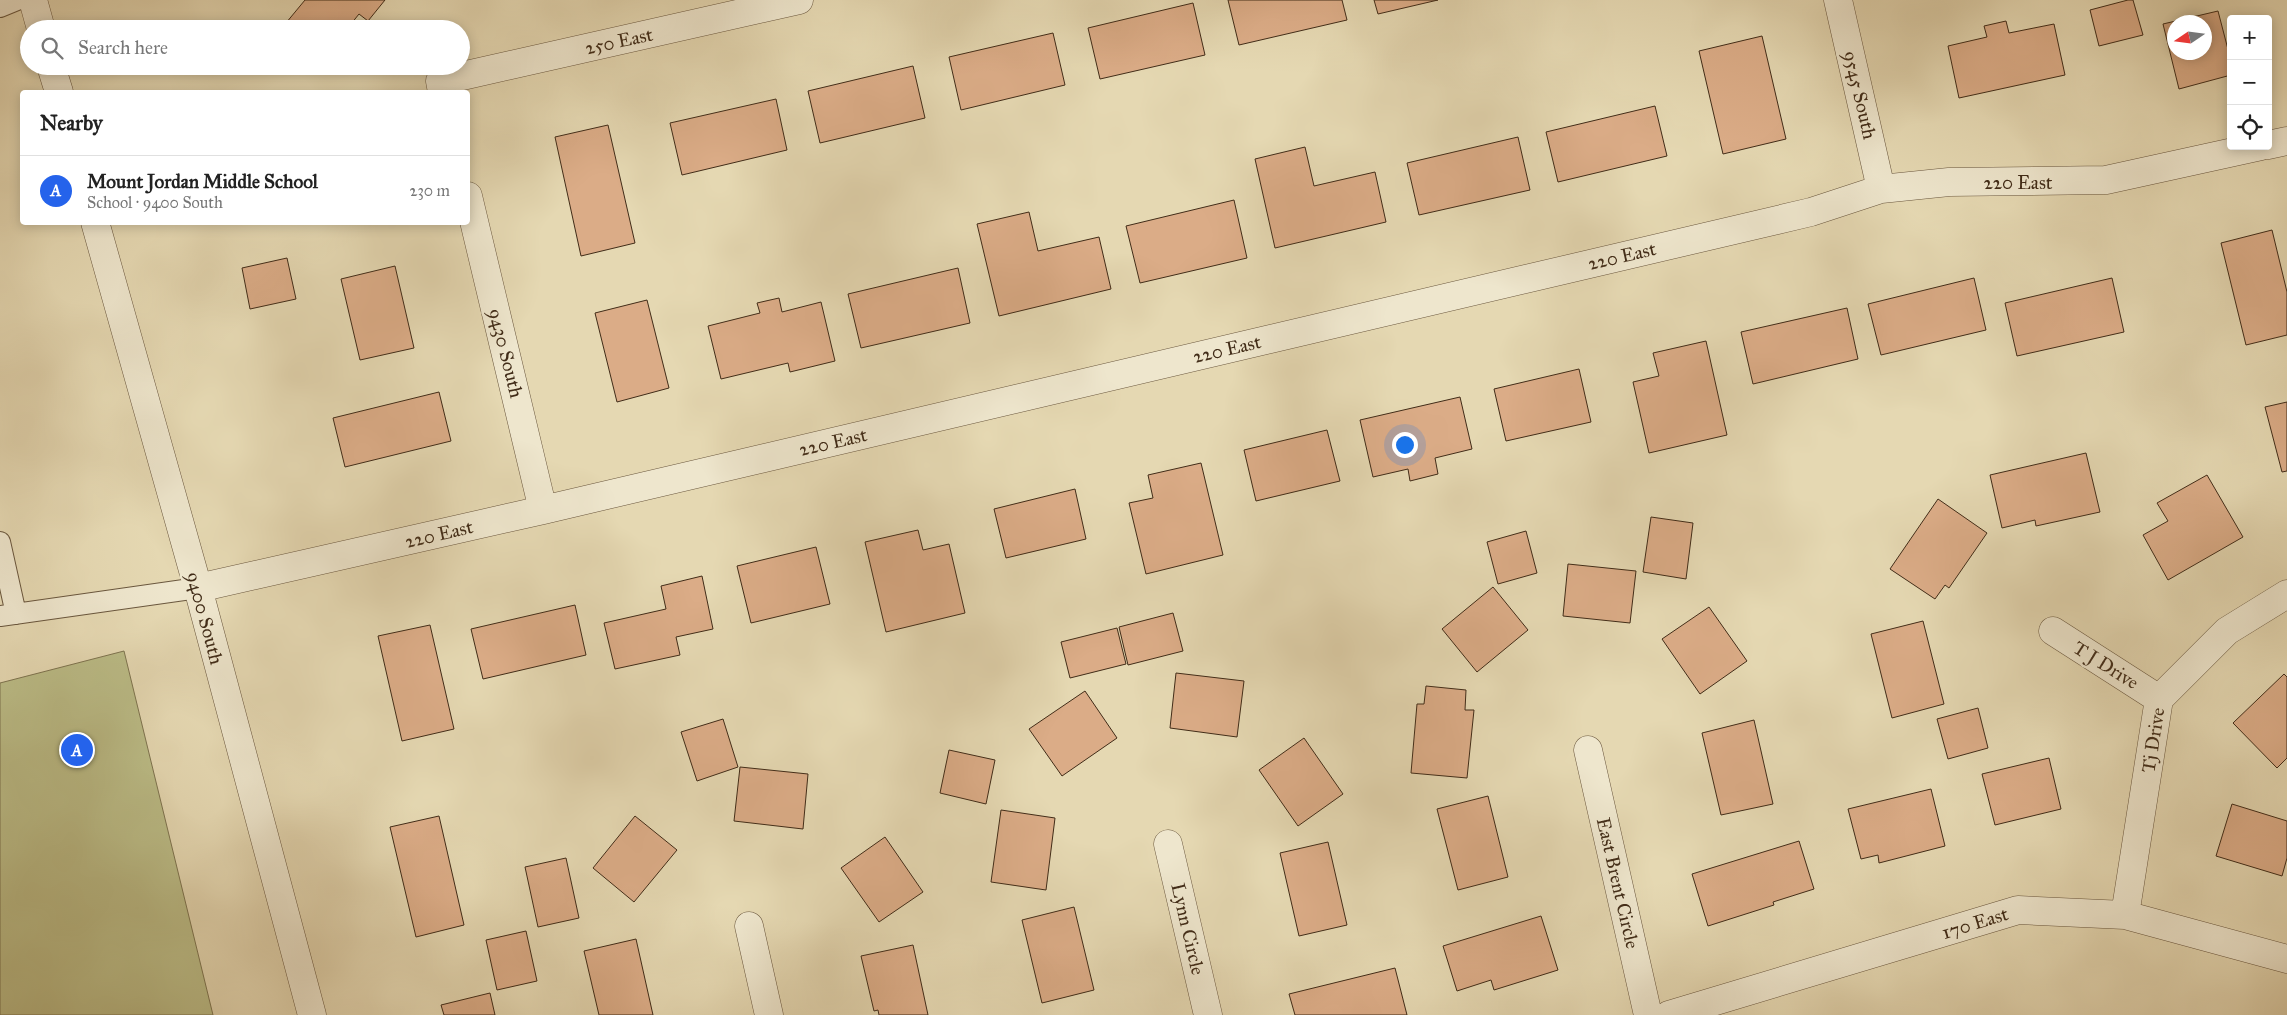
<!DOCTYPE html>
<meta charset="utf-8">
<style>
body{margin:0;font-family:"IM FELL Great Primer",serif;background:#f2f2f2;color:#222}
.controls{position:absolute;right:15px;top:15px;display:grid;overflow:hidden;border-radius:5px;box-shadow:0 2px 12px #0003}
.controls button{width:45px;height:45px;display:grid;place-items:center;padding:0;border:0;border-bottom:1px solid #e0e0e0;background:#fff;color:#222;font:25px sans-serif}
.compass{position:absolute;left:2167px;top:15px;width:45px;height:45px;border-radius:50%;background:#fff;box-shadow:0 2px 12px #0003;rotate:257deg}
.you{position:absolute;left:1404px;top:444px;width:18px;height:18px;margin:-12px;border:4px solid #fff;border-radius:50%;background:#1a73e8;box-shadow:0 0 0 8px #1a73e833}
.badge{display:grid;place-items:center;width:32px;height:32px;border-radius:50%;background:#2563eb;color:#fff;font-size:16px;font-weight:700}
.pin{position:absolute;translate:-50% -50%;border:2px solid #fff;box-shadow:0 1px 5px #0006}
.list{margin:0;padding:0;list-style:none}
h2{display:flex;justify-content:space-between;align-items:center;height:65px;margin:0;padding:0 20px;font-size:21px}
h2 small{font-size:16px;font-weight:400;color:#767676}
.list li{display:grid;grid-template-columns:32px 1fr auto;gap:15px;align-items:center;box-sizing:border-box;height:70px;padding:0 20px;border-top:1px solid #e0e0e0}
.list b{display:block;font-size:19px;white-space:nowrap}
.list p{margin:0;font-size:16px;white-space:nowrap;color:#767676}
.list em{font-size:16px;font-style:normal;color:#767676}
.icon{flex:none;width:28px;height:28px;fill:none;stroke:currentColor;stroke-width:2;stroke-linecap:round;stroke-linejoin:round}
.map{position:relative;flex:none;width:2287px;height:1015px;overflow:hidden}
.search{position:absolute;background:#fff;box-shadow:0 2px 12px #0003;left:20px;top:20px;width:450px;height:55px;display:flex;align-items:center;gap:12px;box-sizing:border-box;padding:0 18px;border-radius:28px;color:#767676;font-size:19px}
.panel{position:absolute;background:#fff;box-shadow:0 2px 12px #0003;left:20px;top:90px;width:450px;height:135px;border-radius:5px}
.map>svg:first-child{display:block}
</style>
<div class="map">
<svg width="2287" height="1015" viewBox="0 0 2287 1015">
<rect width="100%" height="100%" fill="#e5d8b2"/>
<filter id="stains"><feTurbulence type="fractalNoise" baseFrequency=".004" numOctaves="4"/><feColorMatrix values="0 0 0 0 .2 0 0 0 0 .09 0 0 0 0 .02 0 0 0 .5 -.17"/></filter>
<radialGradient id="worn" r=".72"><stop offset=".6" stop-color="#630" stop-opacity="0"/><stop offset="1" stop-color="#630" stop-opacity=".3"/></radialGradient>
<path fill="#bbbc87" stroke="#7e7450" d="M 124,651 L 213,1015 L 0,1015 L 0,683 Z"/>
<path fill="#dbac87" stroke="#412c18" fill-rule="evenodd" d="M 305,0 L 385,0 L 368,21 L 359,14 L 347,29 L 281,29 Z
M 1228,0 L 1342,0 L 1347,20 L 1239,45 Z
M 1374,0 L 1438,0 L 1378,14 Z
M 2128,0 L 2133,0 L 2143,35 L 2099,46 L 2090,10 Z
M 1193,3 L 1205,55 L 1100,79 L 1088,28 Z
M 2218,11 L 2231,61 L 2231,75 L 2179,89 L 2163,24 ZM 2174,22 L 2204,22 L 2204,52 L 2174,52 Z
M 2006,21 L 2009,33 L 2054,24 L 2065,75 L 1959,98 L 1948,46 L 1987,37 L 1984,26 Z
M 1053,33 L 1065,85 L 961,110 L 949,57 Z
M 1762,36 L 1786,139 L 1723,154 L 1699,51 Z
M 913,66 L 925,118 L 820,143 L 808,91 Z
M 776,99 L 787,150 L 682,175 L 670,123 Z
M 1655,106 L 1667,156 L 1558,182 L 1546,132 Z
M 608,125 L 635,243 L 581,256 L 555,137 Z
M 1518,137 L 1530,190 L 1419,215 L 1407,163 Z
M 1305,147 L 1314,186 L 1375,172 L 1386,222 L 1275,248 L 1255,159 Z
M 1234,200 L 1247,258 L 1140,283 L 1126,226 Z
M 1029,212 L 1038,251 L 1099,237 L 1111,289 L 999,316 L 977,224 Z
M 2272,230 L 2287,292 L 2287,335 L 2246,345 L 2221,243 Z
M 287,258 L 296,299 L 250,309 L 242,268 Z
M 395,266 L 414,348 L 360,360 L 341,279 Z
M 958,268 L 970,323 L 861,348 L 848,294 Z
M 1974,278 L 1986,330 L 1881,355 L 1868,304 Z
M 2112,278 L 2124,332 L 2017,356 L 2005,303 Z
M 779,298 L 782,312 L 821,302 L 835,361 L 790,372 L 788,363 L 721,379 L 708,326 L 760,313 L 757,303 Z
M 647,300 L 669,388 L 617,402 L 595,313 Z
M 1847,308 L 1858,359 L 1753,384 L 1741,332 Z
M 1706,341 L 1727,435 L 1649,453 L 1633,382 L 1659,376 L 1653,353 Z
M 1579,369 L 1591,422 L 1506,441 L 1494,389 Z
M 439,392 L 451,441 L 345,467 L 333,418 Z
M 1460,397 L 1472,449 L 1435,458 L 1438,474 L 1410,481 L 1408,469 L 1373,477 L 1360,420 Z
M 2287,402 L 2287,471 L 2282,472 L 2265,407 Z
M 1327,430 L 1340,481 L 1256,501 L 1244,450 Z
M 2086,453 L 2100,512 L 2036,526 L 2035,520 L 2002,528 L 1990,475 Z
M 1201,463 L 1223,555 L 1146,574 L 1129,503 L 1153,498 L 1148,475 Z
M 2207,475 L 2243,537 L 2168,580 L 2143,535 L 2168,521 L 2157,503 Z
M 1075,489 L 1086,539 L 1006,558 L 994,509 Z
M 1938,499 L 1987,533 L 1949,588 L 1945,585 L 1935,599 L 1890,569 Z
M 1651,517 L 1693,523 L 1686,579 L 1643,572 Z
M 918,530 L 923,550 L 949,544 L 965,613 L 886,632 L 865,542 Z
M 1526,531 L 1537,573 L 1498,584 L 1487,542 Z
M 816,547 L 830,604 L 751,623 L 737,566 Z
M 1568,564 L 1636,571 L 1630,623 L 1563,616 Z
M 702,576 L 713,629 L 676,637 L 680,655 L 615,669 L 604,623 L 666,609 L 661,586 Z
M 1493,587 L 1528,630 L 1477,672 L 1442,629 Z
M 575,605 L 586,655 L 483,679 L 471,629 Z
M 1709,607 L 1747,661 L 1700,694 L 1662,639 Z
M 1173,613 L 1183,651 L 1128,665 L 1119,627 Z
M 1923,621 L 1944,704 L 1892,718 L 1871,634 Z
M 430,625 L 454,729 L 402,741 L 378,636 Z
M 1117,628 L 1126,664 L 1070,678 L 1061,642 Z
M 1176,673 L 1244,681 L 1237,737 L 1170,728 Z
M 2284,674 L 2287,677 L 2287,758 L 2277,768 L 2233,723 Z
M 1426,686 L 1466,690 L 1465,710 L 1474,710 L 1467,778 L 1411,773 L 1417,704 L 1424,704 Z
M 1085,691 L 1117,738 L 1062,776 L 1029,729 Z
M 1978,708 L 1988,748 L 1948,759 L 1937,719 Z
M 723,719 L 738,767 L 697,781 L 681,732 Z
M 1754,720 L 1773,804 L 1721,815 L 1702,733 Z
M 1304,738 L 1343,794 L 1298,826 L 1259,770 Z
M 949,750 L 995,760 L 986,804 L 940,793 Z
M 2049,758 L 2061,809 L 1995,825 L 1982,774 Z
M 740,767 L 808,774 L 803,829 L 734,821 Z
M 1931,789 L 1945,846 L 1879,863 L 1878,855 L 1861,859 L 1848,809 Z
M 1488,796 L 1508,877 L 1458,890 L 1437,809 Z
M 2232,804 L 2287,821 L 2287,858 L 2282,876 L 2216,856 Z
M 1001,810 L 1055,818 L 1046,890 L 991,882 Z
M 439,816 L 464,925 L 416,937 L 390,827 Z
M 635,816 L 677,850 L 634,902 L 593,868 Z
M 885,837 L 923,892 L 879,922 L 841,868 Z
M 1799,841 L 1814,889 L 1773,902 L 1774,905 L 1708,926 L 1692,874 Z
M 1328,842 L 1347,925 L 1299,936 L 1280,853 Z
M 566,858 L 579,918 L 538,927 L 525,867 Z
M 1074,907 L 1094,990 L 1042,1003 L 1022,920 Z
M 1541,916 L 1558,970 L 1494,990 L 1491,980 L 1457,991 L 1443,946 Z
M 526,931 L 537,981 L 497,990 L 486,940 Z
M 636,939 L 653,1015 L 599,1015 L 584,951 Z
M 913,945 L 928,1015 L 879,1015 L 878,1010 L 874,1011 L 861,956 Z
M 1395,968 L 1407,1015 L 1295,1015 L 1289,994 Z
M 490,993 L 495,1015 L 444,1015 L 441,1005 Z"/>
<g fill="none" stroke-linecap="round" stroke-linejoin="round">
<g stroke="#6a573e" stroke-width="22">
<path id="service" d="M 0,7 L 17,0
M 0,542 L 16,614
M 0,616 L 198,588"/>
</g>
<g stroke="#6a573e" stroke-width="29">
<path id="minor" d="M 1838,0 L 1881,189
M 442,92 L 440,81 L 799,0
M 2268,145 L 2287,141
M 468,196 L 543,510
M 198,588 L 543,510 L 1811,212 L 1881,189 L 1949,182 L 2106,180 L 2261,146
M 2053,631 L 2159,699
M 1588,750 L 1648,1015
M 1168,844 L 1208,1015
M 2125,915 L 2159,699 L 2227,631 L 2287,594
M 749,926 L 769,1015
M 1669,1015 L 2018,910 L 2125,915 L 2287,959"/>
</g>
<g stroke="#6a573e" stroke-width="29">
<path id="tertiary" d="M 33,0 L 41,29
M 51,66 L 59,92
M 95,222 L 198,588 L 312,1015"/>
</g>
<use href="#service" stroke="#eee6cd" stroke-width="20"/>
<use href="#minor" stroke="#eee6cd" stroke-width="28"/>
<use href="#tertiary" stroke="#eee6cd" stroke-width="28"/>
</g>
<g text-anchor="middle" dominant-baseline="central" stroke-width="5" stroke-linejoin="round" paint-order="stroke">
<g font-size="19" fill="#412c18" stroke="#eee6cd">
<text transform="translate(619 41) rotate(-12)">250 East</text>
<text transform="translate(1860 95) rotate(77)">9545 South</text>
<text x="2018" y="182">220 East</text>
<text transform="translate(1622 256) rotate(-13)">220 East</text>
<text transform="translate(1227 349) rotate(-13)">220 East</text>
<text transform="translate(506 353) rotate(76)">9430 South</text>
<text transform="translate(833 442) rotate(-13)">220 East</text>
<text transform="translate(439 534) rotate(-13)">220 East</text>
<text transform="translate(205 618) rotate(75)">9400 South</text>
<text transform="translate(2106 665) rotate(32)">T J Drive</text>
<text transform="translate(2153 740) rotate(-81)">Tj Drive</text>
<text transform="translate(1618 883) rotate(77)">East Brent Circle</text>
<text transform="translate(1975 923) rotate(-17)">170 East</text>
<text transform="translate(1188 929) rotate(77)">Lynn Circle</text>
</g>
</g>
<rect width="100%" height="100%" filter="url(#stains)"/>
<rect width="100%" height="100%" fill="url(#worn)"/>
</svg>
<div class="controls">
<button>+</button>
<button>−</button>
<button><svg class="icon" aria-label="locate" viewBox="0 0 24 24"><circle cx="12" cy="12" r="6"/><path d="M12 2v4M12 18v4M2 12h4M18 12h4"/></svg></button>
</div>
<svg class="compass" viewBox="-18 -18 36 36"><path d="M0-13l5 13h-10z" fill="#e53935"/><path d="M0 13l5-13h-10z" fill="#767676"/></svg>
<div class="you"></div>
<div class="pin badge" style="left:77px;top:750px">A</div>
<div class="search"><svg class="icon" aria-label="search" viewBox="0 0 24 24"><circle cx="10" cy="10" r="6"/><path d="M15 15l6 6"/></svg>Search here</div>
<section class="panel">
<h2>Nearby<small></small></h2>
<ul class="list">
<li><span class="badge">A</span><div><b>Mount Jordan Middle School</b><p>School · 9400 South</p></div><em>230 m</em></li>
</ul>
</section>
</div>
